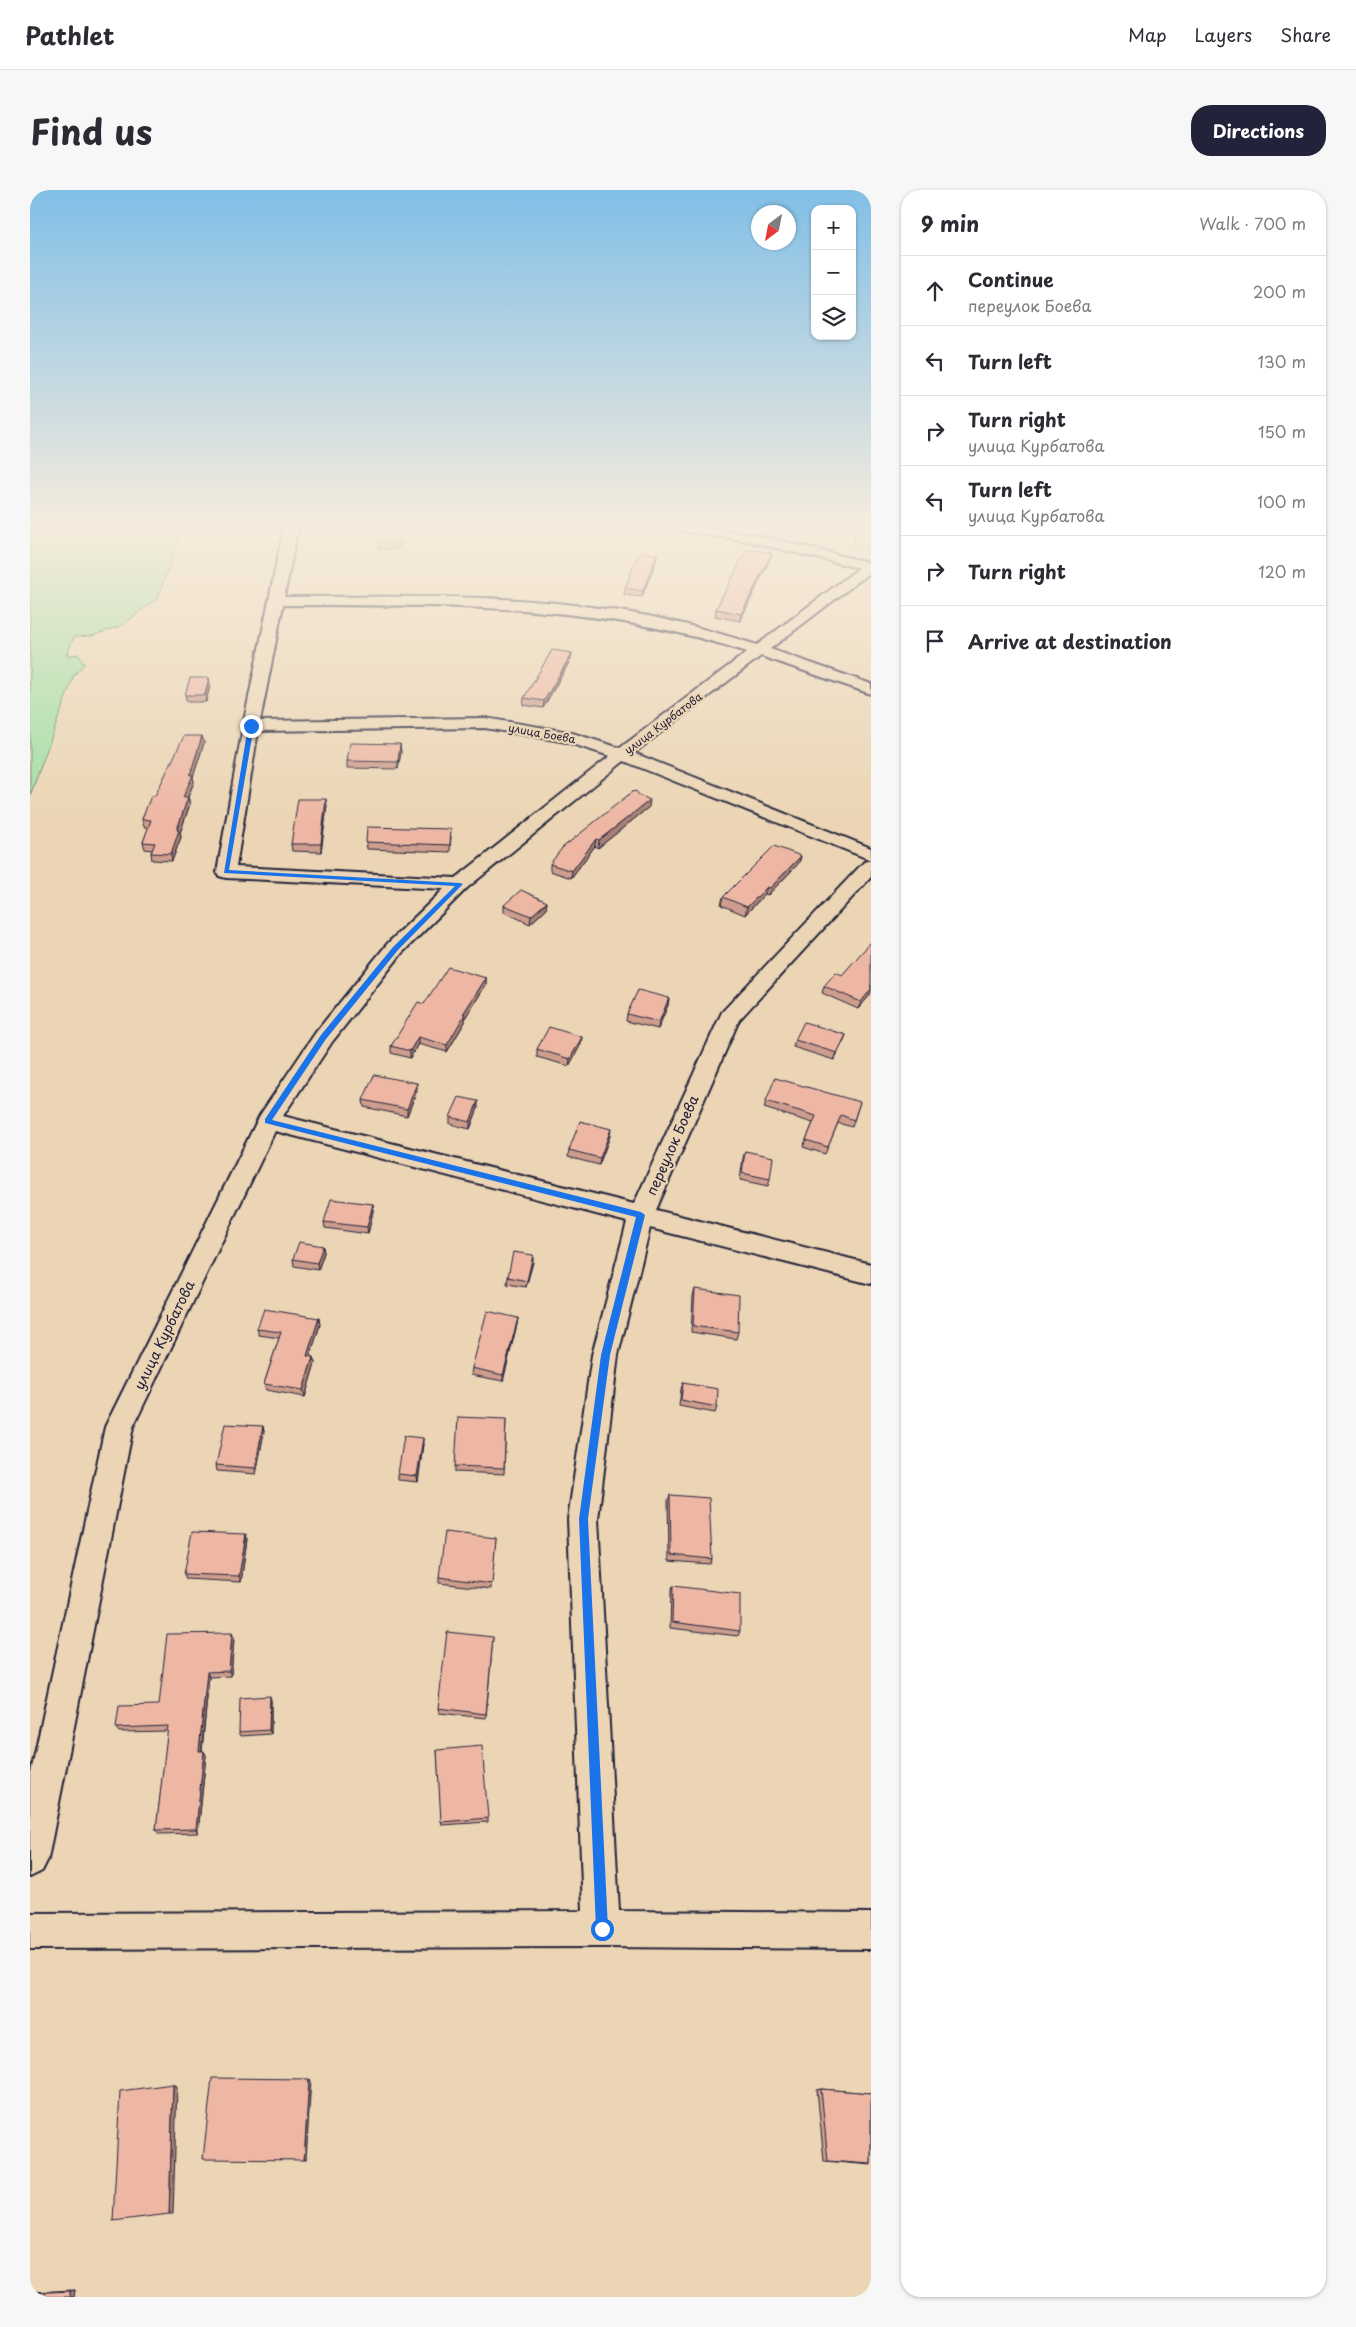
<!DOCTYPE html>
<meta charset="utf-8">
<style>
body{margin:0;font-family:"Playpen Sans",sans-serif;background:#f7f7f7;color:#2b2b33}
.controls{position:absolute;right:15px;top:15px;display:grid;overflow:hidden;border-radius:10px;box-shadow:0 1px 4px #0004}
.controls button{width:45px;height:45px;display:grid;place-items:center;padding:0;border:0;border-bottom:1px solid #e1e1e2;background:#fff;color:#2b2b33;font:25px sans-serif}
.compass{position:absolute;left:721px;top:15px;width:45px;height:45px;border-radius:50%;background:#fff;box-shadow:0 1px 4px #0004;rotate:212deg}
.stop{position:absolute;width:15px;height:15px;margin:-11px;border:4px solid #1a73e8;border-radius:50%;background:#fff}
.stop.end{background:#1a73e8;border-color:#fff;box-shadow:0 1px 5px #0008}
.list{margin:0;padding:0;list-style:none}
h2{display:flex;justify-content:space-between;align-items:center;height:65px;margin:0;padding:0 20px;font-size:21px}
h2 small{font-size:16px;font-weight:400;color:#7c7c81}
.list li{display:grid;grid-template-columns:32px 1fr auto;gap:15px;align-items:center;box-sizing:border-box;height:70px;padding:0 20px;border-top:1px solid #e1e1e2}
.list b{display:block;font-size:19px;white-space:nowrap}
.list p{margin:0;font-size:16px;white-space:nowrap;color:#7c7c81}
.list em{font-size:16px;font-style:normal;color:#7c7c81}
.icon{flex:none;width:28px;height:28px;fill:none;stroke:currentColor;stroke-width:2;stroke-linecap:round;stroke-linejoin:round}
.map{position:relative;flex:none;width:841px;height:2107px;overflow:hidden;border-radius:20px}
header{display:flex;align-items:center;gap:30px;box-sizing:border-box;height:70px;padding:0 25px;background:#fff;border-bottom:1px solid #e1e1e2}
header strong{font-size:24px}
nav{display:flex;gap:28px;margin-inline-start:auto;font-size:18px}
.intro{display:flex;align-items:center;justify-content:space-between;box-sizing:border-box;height:120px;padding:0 30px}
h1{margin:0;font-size:35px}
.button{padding:12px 22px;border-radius:20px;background:#22223b;color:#fff;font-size:18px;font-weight:700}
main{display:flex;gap:30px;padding:0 30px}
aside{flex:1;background:#fff;border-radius:20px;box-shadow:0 1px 4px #0004}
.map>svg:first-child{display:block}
</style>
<header>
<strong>Pathlet</strong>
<nav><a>Map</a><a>Layers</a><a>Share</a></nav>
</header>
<div class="intro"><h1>Find us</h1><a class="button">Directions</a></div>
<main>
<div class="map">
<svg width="841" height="2107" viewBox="0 0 841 2107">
<rect width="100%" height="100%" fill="#ebd5b4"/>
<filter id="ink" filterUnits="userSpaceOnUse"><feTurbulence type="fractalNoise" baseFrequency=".02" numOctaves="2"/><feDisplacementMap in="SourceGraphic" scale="10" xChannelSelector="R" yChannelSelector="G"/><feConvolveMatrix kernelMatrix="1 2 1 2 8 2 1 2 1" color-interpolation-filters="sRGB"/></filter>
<g filter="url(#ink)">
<path fill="#a2dea5" stroke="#628070" d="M 46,337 L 153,337 L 128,408 L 91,436 L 62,446 L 44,447 L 36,466 L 48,464 L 54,474 L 44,485 L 0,606 L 0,342 L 36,346 Z"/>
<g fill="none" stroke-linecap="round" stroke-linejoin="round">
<g stroke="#22223b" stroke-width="4">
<path id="street" d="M 254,337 L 268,337 L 254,407 C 364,407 474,403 583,420 C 632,427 680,440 727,455 L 829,378 L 716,351 L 654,341 L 647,337 C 713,337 777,358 841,373 L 841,382 L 740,459 L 841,494 L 841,504 L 731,466 L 604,563 L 841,658 L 841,687 L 709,830 L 626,1020 L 841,1074 L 841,1094 L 620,1038 L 588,1165 L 568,1329 L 589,1721 L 841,1723 L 841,1759 L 572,1757 L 0,1759 L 0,1723 L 553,1721 L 538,1329 L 562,1165 L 597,1032 L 245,941 L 103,1237 L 18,1669 L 12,1681 L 0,1687 L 0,1587 L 75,1237 L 230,925 L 286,842 L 358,753 L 414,699 L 196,688 L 189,686 L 187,682 L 213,536 ZM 253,415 C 414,416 561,411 717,462 L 590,558 L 539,542 L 455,528 L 230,531 ZM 455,538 L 536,552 L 580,566 L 426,688 L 206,677 L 228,541 ZM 594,571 L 841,670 L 834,672 L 692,822 L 604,1014 L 253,926 L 302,852 L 372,763 L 437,698 Z"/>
</g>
<path stroke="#22223b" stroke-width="2" stroke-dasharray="2.5 2.5" stroke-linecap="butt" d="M 824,358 L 826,337"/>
<use href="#street" fill="#ebd5b4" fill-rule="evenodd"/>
</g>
<path fill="#cd9d8d" stroke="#22223b" d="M 371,337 L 370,359 L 349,359 L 348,353 Z
M 742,363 L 740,369 L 710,431 L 685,426 L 686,419 Z
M 627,364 L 626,371 L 612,407 L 594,405 L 595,398 Z
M 541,469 L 513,518 L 493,515 L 494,508 Z
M 179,488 L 180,495 L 176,512 L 157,512 L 155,505 Z
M 172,546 L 174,553 L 163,587 L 164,592 L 158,607 L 160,614 L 150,643 L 151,647 L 142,671 L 122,670 L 121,663 L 122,660 L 115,659 L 113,652 L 119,637 L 114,637 L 112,629 L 125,606 Z
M 370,554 L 371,562 L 368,579 L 317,578 L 317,571 Z
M 297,616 L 291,662 L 262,661 L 261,654 Z
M 619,617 L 568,658 L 565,656 L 541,688 L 520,681 L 520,674 Z
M 421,646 L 420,662 L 337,659 L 336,652 Z
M 771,666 L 769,673 L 738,705 L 735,704 L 715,725 L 691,715 L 693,707 Z
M 517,712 L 516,719 L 500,734 L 474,722 L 474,715 Z
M 456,788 L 456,795 L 435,828 L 435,832 L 417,862 L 388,854 L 380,868 L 361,863 L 361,856 L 394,814 Z
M 794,796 L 840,805 L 828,819 L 792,803 Z
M 639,808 L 638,815 L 628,839 L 596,831 L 597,824 Z
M 816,845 L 804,870 L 763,857 L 765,850 Z
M 551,854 L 539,876 L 507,867 L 507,859 Z
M 387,900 L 377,926 L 334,917 L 333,910 Z
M 736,911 L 830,912 L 822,937 L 808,933 L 795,964 L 773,957 L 783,933 L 734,918 Z
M 448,918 L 440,939 L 420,934 L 420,927 Z
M 580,946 L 569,975 L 538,967 L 539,960 Z
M 715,961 L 740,989 L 738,996 L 710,990 L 713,968 Z
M 343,1014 L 343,1021 L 338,1044 L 295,1038 L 294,1032 Z
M 293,1056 L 294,1063 L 288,1080 L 264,1076 L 263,1069 Z
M 503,1072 L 496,1097 L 477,1094 L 478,1087 Z
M 665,1099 L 708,1142 L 706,1149 L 661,1142 L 663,1106 Z
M 488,1128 L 487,1134 L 473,1191 L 441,1185 L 442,1178 Z
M 290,1135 L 280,1166 L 283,1167 L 285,1173 L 275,1207 L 236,1200 L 234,1194 L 249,1148 L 229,1145 L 227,1139 Z
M 653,1193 L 687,1217 L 685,1223 L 649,1216 L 651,1199 Z
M 476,1229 L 474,1284 L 425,1282 L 425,1276 Z
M 233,1236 L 234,1242 L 226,1284 L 187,1281 L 186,1275 Z
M 393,1254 L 388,1292 L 368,1290 L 368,1284 Z
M 640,1305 L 682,1369 L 680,1374 L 639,1371 L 638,1310 Z
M 216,1344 L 217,1349 L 211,1392 L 156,1389 L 154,1384 Z
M 466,1348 L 461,1399 L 409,1393 L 409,1387 Z
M 643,1396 L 710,1441 L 708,1446 L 640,1438 L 641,1401 Z
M 463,1447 L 456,1528 L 409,1523 L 408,1518 Z
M 204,1448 L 201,1486 L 179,1487 L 172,1561 L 176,1565 L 168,1643 L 129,1644 L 126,1640 L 138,1541 L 89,1542 L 86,1538 L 129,1515 Z
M 241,1510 L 241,1544 L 211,1546 L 209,1542 Z
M 407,1560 L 458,1628 L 458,1632 L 412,1635 Z
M 791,1899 L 841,1903 L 841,1975 L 794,1971 L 787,1900 Z
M 45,2100 L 44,2107 L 0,2107 L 0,2102 Z"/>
<path fill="#a78073" stroke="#22223b" d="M 742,363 L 740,369 L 710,431 L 711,424 Z
M 627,364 L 626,371 L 612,407 L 613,401 Z
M 542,463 L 541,469 L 513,518 L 514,511 Z
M 179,488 L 180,495 L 176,512 L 175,505 Z
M 172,546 L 174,553 L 163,587 L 164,592 L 155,614 L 153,607 Z
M 370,554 L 371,562 L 368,579 L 368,572 Z
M 158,607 L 160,614 L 150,643 L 151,647 L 142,671 L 141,664 L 147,640 Z
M 296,609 L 297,616 L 291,662 L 291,654 Z
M 620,610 L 619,617 L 568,658 L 569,650 Z
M 566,649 L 565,656 L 541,688 L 542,681 Z
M 771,666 L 769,673 L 738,705 L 740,698 Z
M 737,697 L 735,704 L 715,725 L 717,717 Z
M 517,712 L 516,719 L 500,734 L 501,726 Z
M 456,788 L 456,795 L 435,828 L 435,832 L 417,862 L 417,855 L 433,824 Z
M 841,795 L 841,802 L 840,805 L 828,819 L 831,812 Z
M 639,808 L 638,815 L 628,839 L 629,832 Z
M 816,845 L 813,852 L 804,870 L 807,863 Z
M 388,847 L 388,854 L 380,868 L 380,861 Z
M 552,847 L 551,854 L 539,876 L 540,869 Z
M 387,893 L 387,900 L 377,926 L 377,919 Z
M 448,911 L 448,918 L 440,939 L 440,932 Z
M 581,939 L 580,946 L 569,975 L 570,968 Z
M 343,1014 L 343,1021 L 338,1044 L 337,1037 Z
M 293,1056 L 294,1063 L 288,1080 L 287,1073 Z
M 503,1065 L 503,1072 L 496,1097 L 497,1091 Z
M 289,1128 L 290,1135 L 278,1172 L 277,1166 Z
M 488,1128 L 487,1134 L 473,1191 L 473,1185 Z
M 283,1167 L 285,1173 L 275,1207 L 273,1200 Z
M 233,1236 L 234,1242 L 226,1284 L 225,1278 Z
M 393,1248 L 393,1254 L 388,1292 L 387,1286 Z
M 216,1344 L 217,1349 L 211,1392 L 209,1386 Z
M 202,1443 L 204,1448 L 201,1486 L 199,1481 Z
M 177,1482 L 179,1487 L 171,1565 L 169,1561 Z
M 240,1506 L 241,1510 L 241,1544 L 239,1540 Z
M 174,1561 L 176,1565 L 168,1643 L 166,1639 Z
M 279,1889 L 281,1890 L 276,1970 L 274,1970 Z
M 143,1894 L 147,1896 L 143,2024 L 139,2024 Z
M 45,2100 L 44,2107 L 40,2107 L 40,2101 Z"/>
<path fill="#eeb7a4" stroke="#22223b" d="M 350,337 L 371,337 L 370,353 L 348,353 Z
M 717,359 L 742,363 L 711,424 L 686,419 Z
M 609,362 L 627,364 L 613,401 L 595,398 Z
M 522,460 L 542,463 L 514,511 L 494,508 Z
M 160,488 L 179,488 L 175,505 L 155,505 Z
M 154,546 L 172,546 L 160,585 L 163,585 L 153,607 L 158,607 L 147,640 L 149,640 L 141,664 L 121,663 L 125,653 L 113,652 L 121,630 L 112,629 L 121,606 L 125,606 Z
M 320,553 L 370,554 L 368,572 L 317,571 Z
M 606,601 L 609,605 L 620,610 L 569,650 L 566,649 L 542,681 L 520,674 L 532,658 L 602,602 Z
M 268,609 L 296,609 L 291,654 L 261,654 Z
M 337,637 L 421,639 L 420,655 L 336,652 Z
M 744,656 L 771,666 L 740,698 L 737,697 L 717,717 L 693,707 Z
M 491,700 L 517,712 L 501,726 L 474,715 Z
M 841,752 L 841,795 L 840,796 L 841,797 L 841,799 L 831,812 L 794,796 L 806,782 L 812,785 Z
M 418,777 L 456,788 L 433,824 L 435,824 L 417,855 L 388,847 L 380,861 L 361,856 L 388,812 L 394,814 Z
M 608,800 L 639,808 L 629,832 L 597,824 Z
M 774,832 L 816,845 L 807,863 L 765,850 Z
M 519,837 L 552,847 L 540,869 L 507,859 Z
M 344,885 L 387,893 L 377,919 L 333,910 Z
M 745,888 L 830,912 L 824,930 L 811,925 L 798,957 L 776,950 L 786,926 L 736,911 Z
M 429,907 L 448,911 L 440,932 L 420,927 Z
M 550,931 L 581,939 L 570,968 L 539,960 Z
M 715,961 L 743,967 L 740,989 L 712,983 Z
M 301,1009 L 343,1014 L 337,1037 L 294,1032 Z
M 269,1052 L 293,1056 L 287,1073 L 263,1069 Z
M 483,1062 L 503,1065 L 497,1091 L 478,1087 Z
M 665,1099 L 709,1105 L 708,1142 L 663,1136 Z
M 234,1119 L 289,1128 L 277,1166 L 283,1167 L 273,1200 L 234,1194 L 251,1142 L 227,1139 Z
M 457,1121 L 488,1128 L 473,1185 L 442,1178 Z
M 653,1193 L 688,1199 L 687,1217 L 651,1210 Z
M 428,1227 L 476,1229 L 474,1278 L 425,1276 Z
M 195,1234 L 233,1236 L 225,1278 L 186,1275 Z
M 374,1246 L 393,1248 L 387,1286 L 368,1284 Z
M 640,1305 L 679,1308 L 682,1369 L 641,1365 Z
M 162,1342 L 216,1344 L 209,1386 L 154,1384 Z
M 415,1342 L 466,1348 L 462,1394 L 409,1387 Z
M 643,1396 L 710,1404 L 710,1441 L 642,1432 Z
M 417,1442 L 463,1447 L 456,1524 L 408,1518 Z
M 202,1443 L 199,1481 L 177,1482 L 169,1561 L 174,1561 L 166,1639 L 126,1640 L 138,1536 L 86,1538 L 89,1516 L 129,1515 L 137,1444 Z
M 240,1506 L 239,1540 L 209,1542 L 210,1508 Z
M 452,1556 L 458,1628 L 411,1632 L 407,1560 Z
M 182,1888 L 279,1889 L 274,1970 L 173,1969 Z
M 143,1894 L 139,2024 L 83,2031 L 90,1901 Z
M 791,1899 L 841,1903 L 841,1974 L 798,1971 Z
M 40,2101 L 40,2107 L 0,2107 L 0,2103 Z"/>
</g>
<linearGradient id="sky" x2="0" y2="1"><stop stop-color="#81bfe7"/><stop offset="0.53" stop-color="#f6ecdd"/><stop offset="1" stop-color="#f6ecdd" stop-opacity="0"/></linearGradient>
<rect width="841" height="632" fill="url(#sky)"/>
<path fill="#1a73e8" d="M 221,534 L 224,536 L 199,680 L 430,693 L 433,694 L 368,760 L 296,849 L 242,930 L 611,1022 L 615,1025 L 580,1165 L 558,1329 L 578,1739 L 576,1743 L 572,1745 L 567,1743 L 566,1739 L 549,1329 L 571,1165 L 606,1027 L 235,933 L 235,929 L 291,845 L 363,757 L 425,696 L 194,683 L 218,536 Z"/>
<g text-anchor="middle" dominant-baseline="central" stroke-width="4.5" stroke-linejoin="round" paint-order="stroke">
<g font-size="11" fill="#22223b" stroke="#ebd5b4">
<text transform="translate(633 533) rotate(-37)">улица Курбатова</text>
<text transform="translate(512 543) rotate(10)">улица Боева</text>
</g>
<g font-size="14" fill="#22223b" stroke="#ebd5b4">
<text transform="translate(642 955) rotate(-66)">переулок Боева</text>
<text transform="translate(134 1145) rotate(-64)">улица Курбатова</text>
</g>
</g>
</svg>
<div class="controls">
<button>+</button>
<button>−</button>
<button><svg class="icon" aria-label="layers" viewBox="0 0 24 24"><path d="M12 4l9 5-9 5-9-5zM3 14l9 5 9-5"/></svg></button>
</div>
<svg class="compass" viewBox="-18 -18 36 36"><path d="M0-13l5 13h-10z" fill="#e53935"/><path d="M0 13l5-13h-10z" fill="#7c7c81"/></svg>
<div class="stop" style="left:572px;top:1739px"></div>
<div class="stop end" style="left:221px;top:536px"></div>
</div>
<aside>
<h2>9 min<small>Walk · 700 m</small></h2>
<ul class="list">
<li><svg class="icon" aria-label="ahead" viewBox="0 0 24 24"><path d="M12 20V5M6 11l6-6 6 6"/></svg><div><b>Continue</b><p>переулок Боева</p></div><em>200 m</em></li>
<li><svg class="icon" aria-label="left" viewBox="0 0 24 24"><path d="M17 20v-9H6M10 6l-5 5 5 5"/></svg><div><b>Turn left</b></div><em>130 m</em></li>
<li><svg class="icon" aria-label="right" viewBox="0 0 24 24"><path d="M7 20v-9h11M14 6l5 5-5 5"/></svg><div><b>Turn right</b><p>улица Курбатова</p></div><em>150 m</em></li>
<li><svg class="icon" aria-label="left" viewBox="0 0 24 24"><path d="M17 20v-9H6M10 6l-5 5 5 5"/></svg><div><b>Turn left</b><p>улица Курбатова</p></div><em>100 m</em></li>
<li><svg class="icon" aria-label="right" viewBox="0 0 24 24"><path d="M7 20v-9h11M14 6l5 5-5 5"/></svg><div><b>Turn right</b></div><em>120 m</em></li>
<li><svg class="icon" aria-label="arrive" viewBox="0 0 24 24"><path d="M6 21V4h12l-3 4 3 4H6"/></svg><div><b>Arrive at destination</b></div></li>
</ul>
</aside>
</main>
